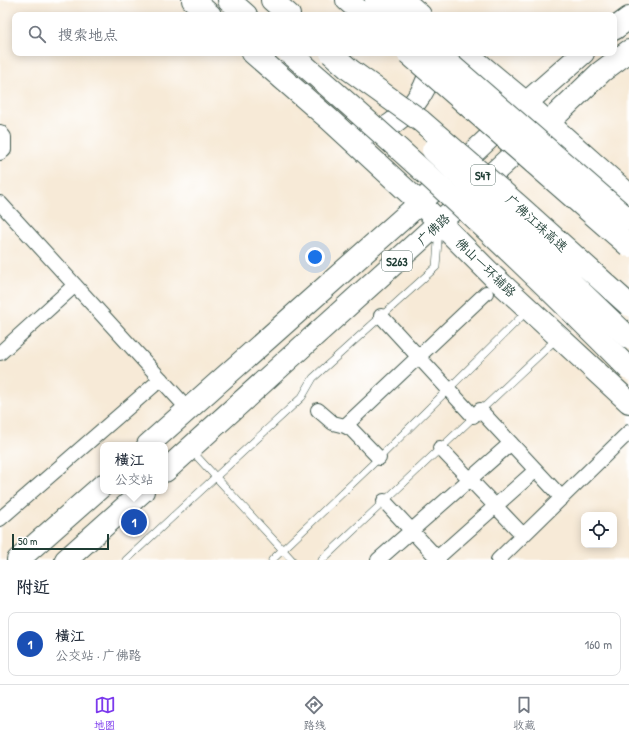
<!DOCTYPE html>
<html lang="zh">
<meta charset="utf-8">
<style>
body{margin:0;font-family:"Patrick Hand","LXGW WenKai TC",sans-serif;background:#f2f2f3;color:#1f2937}
.controls{position:absolute;right:12px;bottom:12px;display:grid;overflow:hidden;border-radius:8px;box-shadow:0 2px 10px #0003}
.controls button{width:36px;height:36px;display:grid;place-items:center;padding:0;border:0;border-bottom:1px solid #e0e1e3;background:#fff;color:#1f2937;font:20px sans-serif}
.scale{position:absolute;left:12px;bottom:10px;width:97px;box-sizing:border-box;padding-left:4px;border:2px solid #1f3d34;border-top:0;font-size:11px;line-height:14px;white-space:nowrap;color:#1f3d34;-webkit-text-stroke:3px #fff;paint-order:stroke}
.you{position:absolute;left:315px;top:257px;width:14px;height:14px;margin:-10px;border:3px solid #fff;border-radius:50%;background:#1a73e8;box-shadow:0 0 0 6px #1a73e833}
.badge{display:grid;place-items:center;width:26px;height:26px;border-radius:50%;background:#7c3aed;color:#fff;font-size:13px;font-weight:700}
.pin{position:absolute;translate:-50% -50%;border:2px solid #fff;box-shadow:0 1px 4px #0006}
.popup{position:absolute;left:100px;top:442px;width:68px;height:52px;box-sizing:border-box;display:grid;place-content:center;border-radius:8px;background:#fff;filter:drop-shadow(0 1px 3px #0005);font-size:13px;white-space:nowrap;color:#747a83}
.popup b{font-size:15px;color:#1f2937}
.popup::after{content:'';position:absolute;left:50%;top:100%;margin-left:-8px;border:8px solid transparent;border-top-color:#fff}
.list{margin:0;padding:0;list-style:none}
h2{display:flex;justify-content:space-between;align-items:center;height:52px;margin:0;padding:0 16px;font-size:17px}
h2 small{font-size:13px;font-weight:400;color:#747a83}
.list li{display:grid;grid-template-columns:26px 1fr auto;gap:12px;align-items:center;box-sizing:border-box;height:64px;margin:0 8px 8px;padding:0 8px;border:1px solid #e0e1e3;border-radius:8px}
.list b{display:block;font-size:15px;white-space:nowrap}
.list p{margin:0;font-size:13px;white-space:nowrap;color:#747a83}
.list em{font-size:13px;font-style:normal;color:#747a83}
.icon{flex:none;width:22px;height:22px;fill:none;stroke:currentColor;stroke-width:2;stroke-linecap:round;stroke-linejoin:round}
.map{position:relative;flex:none;width:629px;height:560px;overflow:hidden}
.search{position:absolute;background:#fff;box-shadow:0 2px 10px #0003;left:12px;right:12px;top:12px;height:44px;display:flex;align-items:center;gap:10px;box-sizing:border-box;padding:0 14px;border-radius:8px;color:#747a83;font-size:15px}
.sheet{height:124px;background:#fff}
nav{display:flex;justify-content:space-around;align-items:center;box-sizing:border-box;height:56px;border-top:1px solid #e0e1e3;background:#fff;font-size:11px;color:#747a83}
nav a{display:grid;justify-items:center;gap:2px}
nav .on{color:#7c3aed}
.map>svg:first-child{display:block}
</style>
<div class="map">
<svg width="629" height="560" viewBox="0 0 629 560">
<rect width="100%" height="100%" fill="#fff"/>
<filter id="ink" filterUnits="userSpaceOnUse"><feTurbulence type="fractalNoise" baseFrequency=".025" numOctaves="2"/><feDisplacementMap in="SourceGraphic" scale="8" xChannelSelector="R" yChannelSelector="G"/><feConvolveMatrix kernelMatrix="1 2 1 2 8 2 1 2 1" color-interpolation-filters="sRGB"/></filter>
<filter id="wash" filterUnits="userSpaceOnUse"><feTurbulence type="fractalNoise" baseFrequency=".012" numOctaves="4" result="noise"/><feDisplacementMap in="SourceGraphic" scale="16" xChannelSelector="R" yChannelSelector="G"/><feGaussianBlur stdDeviation="0.9" result="paint"/><feColorMatrix in="noise" values="0 0 0 0 0 0 0 0 0 0 0 0 0 0 0 0 0 1.4 0 .05"/><feComposite in="paint" operator="in"/></filter>
<g filter="url(#wash)">
<rect width="100%" height="100%" fill="#f7ead7"/>
</g>
<g filter="url(#ink)">
<g fill="none" stroke-linecap="round" stroke-linejoin="round">
<g stroke="#3f574c" stroke-width="8">
<path id="lane" d="M 191,450 L 292,560
M 126,560 L 302,397 L 313,378 L 436,267 L 439,229
M 272,560 L 379,458 L 520,318
M 322,560 L 550,345"/>
</g>
<g stroke="#3f574c" stroke-width="16">
<path id="street" d="M 0,132 L 4,137 L 4,150 L 0,153
M 0,203 L 188,409
M 381,316 L 473,416
M 0,353 L 75,285
M 318,410 L 333,423 L 345,426
M 480,410 L 562,498
M 440,448 L 523,535
M 379,458 L 351,429 L 345,426 L 486,293
M 384,501 L 439,560
M 0,519 L 161,379
M 378,560 L 511,443
M 435,560 L 536,470
M 498,560 L 629,432"/>
</g>
<g stroke="#3f574c" stroke-width="24">
<path id="primary" d="M 193,0 L 210,15
M 229,0 L 246,15
M 376,0 L 394,15
M 403,0 L 420,15
M 614,29 L 629,18
M 253,53 L 329,119 L 420,203 L 493,276 L 629,402
M 466,53 L 526,103 L 548,123 L 629,195
M 360,132 C 368,132 376,132 384,128 C 391,126 396,120 402,116 C 420,100 432,79 432,54
M 148,445 L 420,203 L 526,103 L 583,53
M 165,471 L 409,250 L 548,123 L 601,72 L 629,51
M 18,560 L 103,485
M 66,560 L 143,491"/>
</g>
<g stroke="#3f574c" stroke-width="24">
<path id="highway" d="M 272,0 L 289,15
M 347,0 L 364,15"/>
</g>
<use href="#lane" stroke="#fff" stroke-width="7"/>
<use href="#street" stroke="#fff" stroke-width="14"/>
<use href="#primary" stroke="#fff" stroke-width="22"/>
<use href="#highway" stroke="#fff" stroke-width="22"/>
<g stroke="#3f574c" stroke-width="24" stroke-linecap="butt">
<path id="primary-bridge" d="M 290,53 C 407,154 521,259 629,369
M 437,53 L 629,220"/>
</g>
<g stroke="#3f574c" stroke-width="24" stroke-linecap="butt">
<path id="highway-bridge" d="M 331,53 L 350,70 L 421,121 L 519,206 L 629,305
M 408,53 L 629,246
M 433,150 L 629,338"/>
</g>
<use href="#primary-bridge" stroke="#fff" stroke-width="22"/>
<use href="#highway-bridge" stroke="#fff" stroke-width="22"/>
</g>
</g>
<g text-anchor="middle" dominant-baseline="central" stroke-width="3.5" stroke-linejoin="round" paint-order="stroke">
<g fill="#fff" stroke="#627771" stroke-width="1">
<rect x="471" y="165" width="24" height="20" rx="3"/>
<rect x="382" y="251" width="30" height="20" rx="3"/>
</g>
<g font-size="12" font-weight="bold" fill="#1f3d34">
<text x="483" y="175">S47</text>
<text x="397" y="261">S263</text>
</g>
<g font-size="13" fill="#1f3d34" stroke="#fff">
<text transform="translate(537 223) rotate(42)">广佛江珠高速</text>
<text transform="translate(433 229) rotate(-43)">广佛路</text>
<text transform="translate(486 267) rotate(44)">佛山一环辅路</text>
</g>
</g>
</svg>
<div class="controls">
<button><svg class="icon" aria-label="locate" viewBox="0 0 24 24"><circle cx="12" cy="12" r="6"/><path d="M12 2v4M12 18v4M2 12h4M18 12h4"/></svg></button>
</div>
<div class="scale">50 m</div>
<div class="you"></div>
<div class="pin badge" style="left:134px;top:522px;background:#1a4fb4">1</div>
<div class="popup"><b>横江</b>公交站</div>
<div class="search"><svg class="icon" aria-label="search" viewBox="0 0 24 24"><circle cx="10" cy="10" r="6"/><path d="M15 15l6 6"/></svg>搜索地点</div>
</div>
<section class="sheet">
<h2>附近<small></small></h2>
<ul class="list">
<li><span class="badge" style="background:#1a4fb4">1</span><div><b>横江</b><p>公交站 · 广佛路</p></div><em>160 m</em></li>
</ul>
</section>
<nav>
<a class="on"><svg class="icon" aria-label="map" viewBox="0 0 24 24"><path d="M3 6l6-2 6 2 6-2v14l-6 2-6-2-6 2zM9 4v14M15 6v14"/></svg>地图</a>
<a><svg class="icon" aria-label="directions" viewBox="0 0 24 24"><path d="M12 3l9 9-9 9-9-9zM9 14v-3h6M13 9l2 2-2 2"/></svg>路线</a>
<a><svg class="icon" aria-label="saved" viewBox="0 0 24 24"><path d="M7 4h10v16l-5-4-5 4z"/></svg>收藏</a>
</nav>
